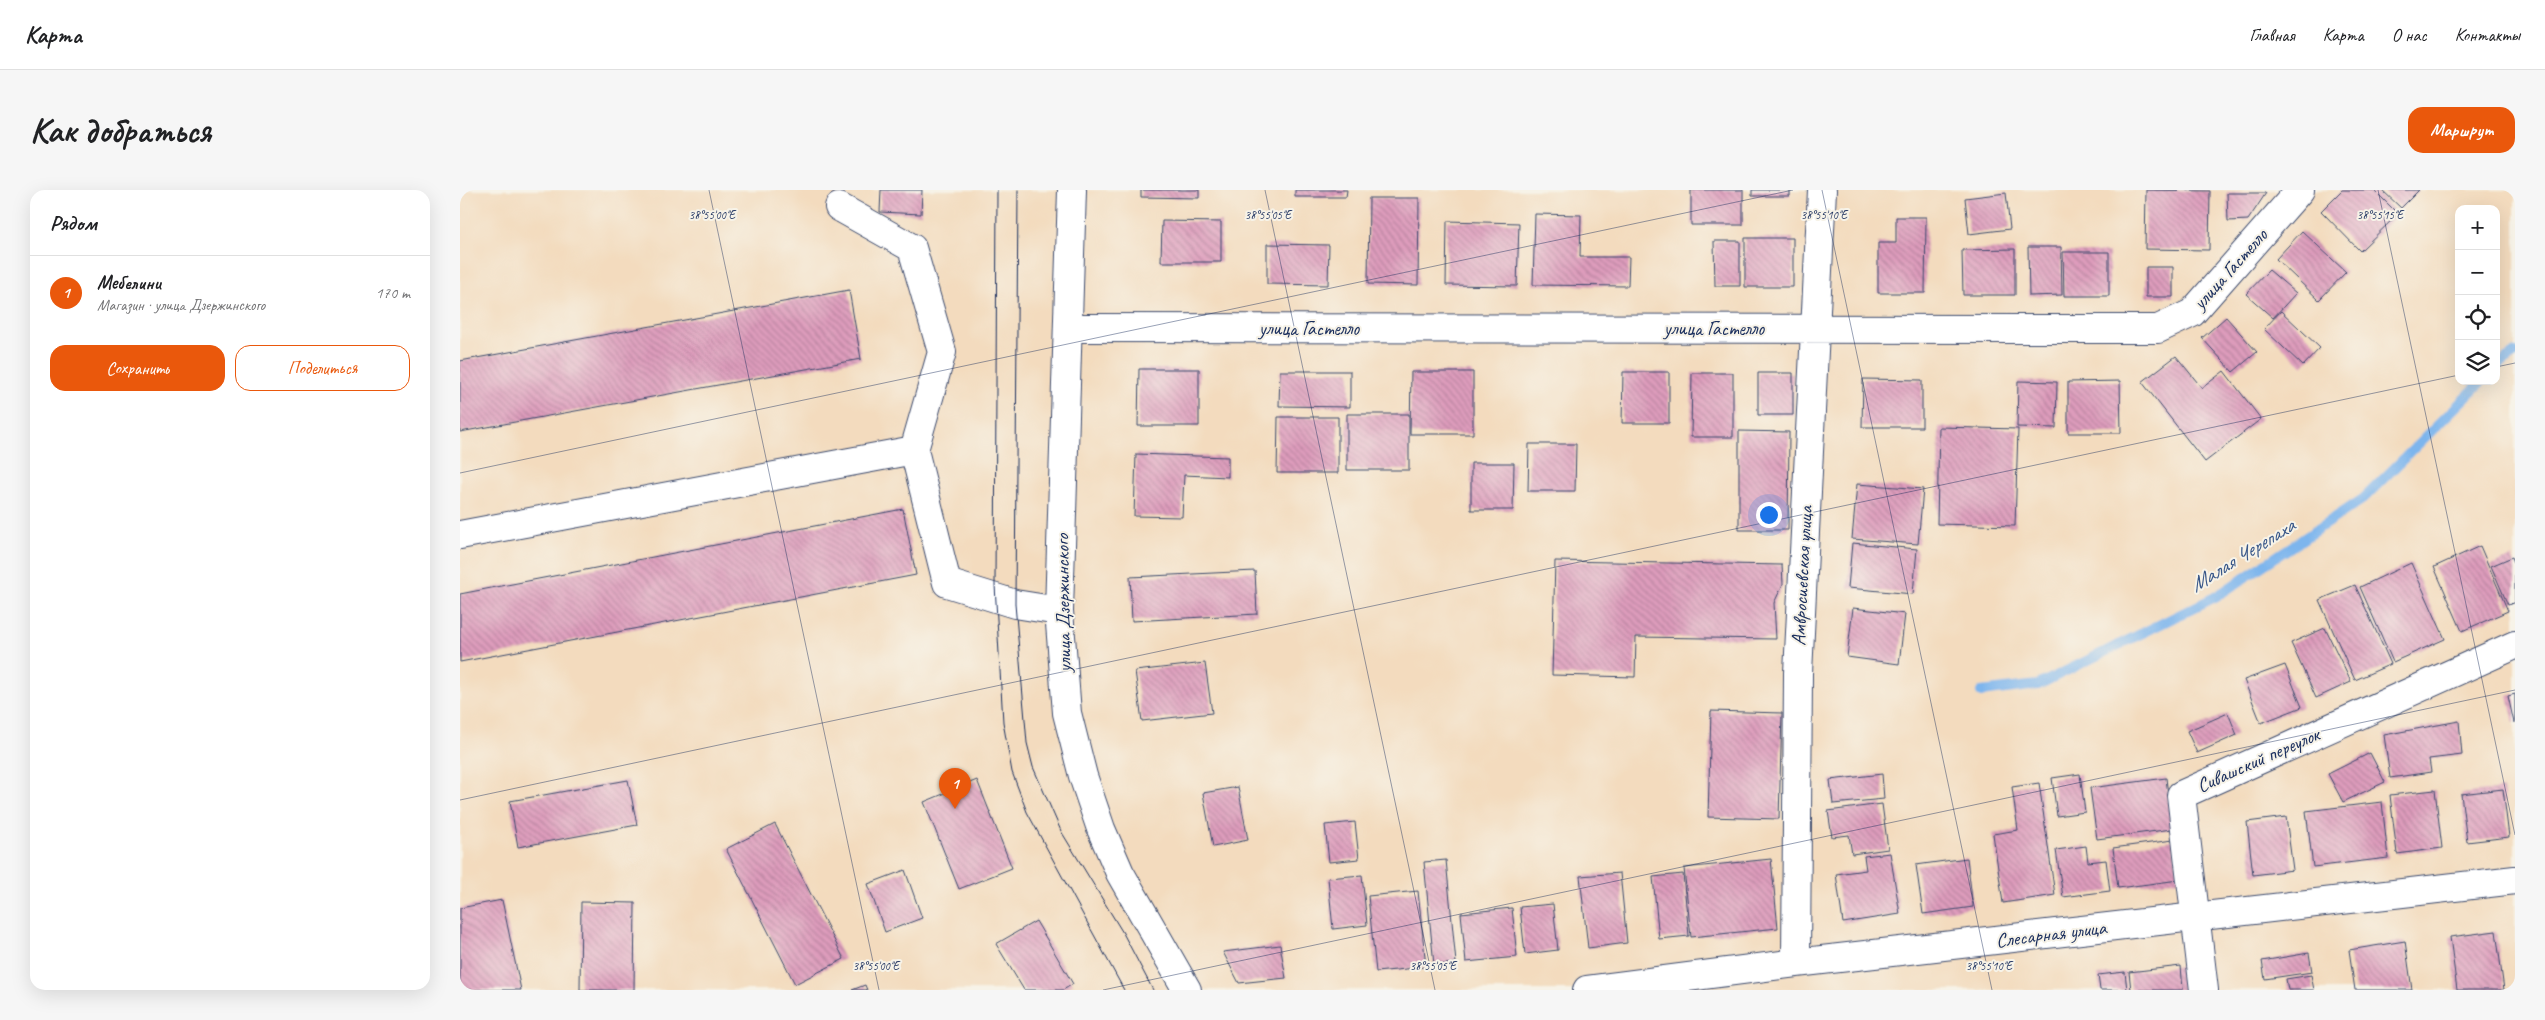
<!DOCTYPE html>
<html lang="ru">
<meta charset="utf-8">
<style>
body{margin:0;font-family:Caveat,sans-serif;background:#f6f6f6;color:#202124}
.controls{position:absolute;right:15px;top:15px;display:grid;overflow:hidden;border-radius:10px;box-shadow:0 5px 20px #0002}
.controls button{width:45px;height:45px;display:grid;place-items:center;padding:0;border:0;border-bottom:1px solid #e0e0e0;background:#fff;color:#202124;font:25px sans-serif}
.you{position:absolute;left:1308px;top:324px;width:18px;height:18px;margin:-12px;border:4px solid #fff;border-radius:50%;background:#1a73e8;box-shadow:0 0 0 8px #1a73e833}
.badge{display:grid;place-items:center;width:32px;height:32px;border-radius:50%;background:#ea580c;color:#fff;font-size:16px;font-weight:700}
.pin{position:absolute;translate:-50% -41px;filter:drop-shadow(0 1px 2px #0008)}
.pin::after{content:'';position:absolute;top:26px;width:18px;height:15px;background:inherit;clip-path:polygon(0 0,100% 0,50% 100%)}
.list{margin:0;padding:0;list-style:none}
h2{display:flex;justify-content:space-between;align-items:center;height:65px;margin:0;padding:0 20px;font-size:21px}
h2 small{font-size:16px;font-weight:400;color:#757577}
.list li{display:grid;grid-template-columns:32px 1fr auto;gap:15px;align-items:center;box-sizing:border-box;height:75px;padding:0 20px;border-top:1px solid #e0e0e0}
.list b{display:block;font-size:19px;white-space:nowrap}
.list p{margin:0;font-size:16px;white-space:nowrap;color:#757577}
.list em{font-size:16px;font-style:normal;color:#757577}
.actions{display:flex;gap:10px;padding:15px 20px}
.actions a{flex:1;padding:11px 0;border:1px solid #ea580c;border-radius:15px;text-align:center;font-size:18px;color:#ea580c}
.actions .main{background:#ea580c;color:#fff}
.icon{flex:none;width:28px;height:28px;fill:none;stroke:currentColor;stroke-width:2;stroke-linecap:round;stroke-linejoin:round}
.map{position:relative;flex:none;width:2055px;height:800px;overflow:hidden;border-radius:15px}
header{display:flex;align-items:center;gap:30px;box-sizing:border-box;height:70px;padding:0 25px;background:#fff;border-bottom:1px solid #e0e0e0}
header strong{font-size:24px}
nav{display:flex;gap:28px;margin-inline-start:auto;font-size:18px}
.intro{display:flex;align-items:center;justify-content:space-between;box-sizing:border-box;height:120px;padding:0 30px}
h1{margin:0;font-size:35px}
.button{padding:12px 22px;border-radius:15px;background:#ea580c;color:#fff;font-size:18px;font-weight:700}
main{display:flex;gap:30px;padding:0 30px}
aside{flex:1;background:#fff;border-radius:15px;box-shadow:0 5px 20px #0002}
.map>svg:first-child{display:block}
</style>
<header>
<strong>Карта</strong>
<nav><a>Главная</a><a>Карта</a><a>О нас</a><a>Контакты</a></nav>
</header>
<div class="intro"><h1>Как добраться</h1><a class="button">Маршрут</a></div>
<main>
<aside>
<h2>Рядом<small></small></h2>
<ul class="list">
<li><span class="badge">1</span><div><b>Мебелини</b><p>Магазин · улица Дзержинского</p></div><em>170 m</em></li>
</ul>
<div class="actions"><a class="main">Сохранить</a><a>Поделиться</a></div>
</aside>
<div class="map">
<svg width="2055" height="800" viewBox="0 0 2055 800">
<defs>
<pattern id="building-back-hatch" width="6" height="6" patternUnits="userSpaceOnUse" patternTransform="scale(1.25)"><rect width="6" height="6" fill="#de9cbc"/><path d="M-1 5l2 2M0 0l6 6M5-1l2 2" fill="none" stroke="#b3809c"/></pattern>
</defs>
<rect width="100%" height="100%" fill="#f7f3e8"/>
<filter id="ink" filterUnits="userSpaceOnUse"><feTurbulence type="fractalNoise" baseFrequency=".02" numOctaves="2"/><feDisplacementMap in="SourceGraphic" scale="10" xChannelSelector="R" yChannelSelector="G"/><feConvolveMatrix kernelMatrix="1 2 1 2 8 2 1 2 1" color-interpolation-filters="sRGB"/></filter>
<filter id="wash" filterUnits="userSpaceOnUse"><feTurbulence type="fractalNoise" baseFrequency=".0096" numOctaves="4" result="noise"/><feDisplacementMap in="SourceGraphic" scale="20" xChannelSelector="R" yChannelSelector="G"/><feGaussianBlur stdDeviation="1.12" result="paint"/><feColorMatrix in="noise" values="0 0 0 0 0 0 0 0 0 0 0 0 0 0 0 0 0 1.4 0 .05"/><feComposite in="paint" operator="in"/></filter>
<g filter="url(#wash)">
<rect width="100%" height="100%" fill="#f3dbbe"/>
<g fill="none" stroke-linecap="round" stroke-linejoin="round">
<path stroke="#7db5ed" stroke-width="10" d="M 2036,177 L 2055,163
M 1521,502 L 1578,495 L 1757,406 L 1903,309 L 2022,191"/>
</g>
<g id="blocks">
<path fill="url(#building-back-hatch)" d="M 421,0 L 462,0 L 461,24 L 420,22 Z
M 681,0 L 739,0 L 739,8 L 681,7 Z
M 835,0 L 887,0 L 886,7 L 835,7 Z
M 1231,0 L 1283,0 L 1283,35 L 1231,35 Z
M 1292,0 L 1330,0 L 1330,6 L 1292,6 Z
M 1686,0 L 1750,1 L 1749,60 L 1685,59 Z
M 1882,0 L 1914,0 L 1938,24 L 1900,61 L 1861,21 Z
M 1922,0 L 1959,0 L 1941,18 Z
M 1546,3 L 1550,39 L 1509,44 L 1505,8 Z
M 1767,3 L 1806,3 L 1788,30 L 1768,31 Z
M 909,8 L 959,8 L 958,95 L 908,94 Z
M 1075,24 L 1121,25 L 1120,67 L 1169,67 L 1168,96 L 1073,95 Z
M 1436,27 L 1466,27 L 1465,103 L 1418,103 L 1418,53 L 1436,53 Z
M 702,31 L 761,32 L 761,72 L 701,72 Z
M 987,31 L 1059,33 L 1057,96 L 986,95 Z
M 1842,41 L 1886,82 L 1859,110 L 1816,69 Z
M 1285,48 L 1333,48 L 1333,97 L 1285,97 Z
M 1254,51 L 1280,51 L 1280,96 L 1255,96 Z
M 807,54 L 869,55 L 868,95 L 807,94 Z
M 1568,57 L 1601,57 L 1602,105 L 1569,106 Z
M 1555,59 L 1555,105 L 1503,105 L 1502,60 Z
M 1603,62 L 1649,62 L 1649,106 L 1604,106 Z
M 1686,77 L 1713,77 L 1713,107 L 1686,107 Z
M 1809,80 L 1836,103 L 1813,128 L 1786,104 Z
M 389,100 L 401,169 L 0,242 L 0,171 Z
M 1821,121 L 1860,158 L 1843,176 L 1804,139 Z
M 1766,127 L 1797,162 L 1773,182 L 1742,148 Z
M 1716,166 L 1742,198 L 1764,181 L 1801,229 L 1745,272 L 1682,192 Z
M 679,179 L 739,179 L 739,236 L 678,236 Z
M 820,181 L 890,181 L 890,217 L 819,216 Z
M 951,182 L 1013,182 L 1013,244 L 950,244 Z
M 1163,182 L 1209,182 L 1209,233 L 1162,233 Z
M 1232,183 L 1273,183 L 1273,247 L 1231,247 Z
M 1298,183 L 1333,183 L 1333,225 L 1298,225 Z
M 1403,189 L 1462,190 L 1462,237 L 1402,237 Z
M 1558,191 L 1597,192 L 1596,238 L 1557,237 Z
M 1660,191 L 1661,243 L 1608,243 L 1608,192 Z
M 887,224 L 949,224 L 949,280 L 887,280 Z
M 818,227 L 878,227 L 878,283 L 817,283 Z
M 1479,237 L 1558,239 L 1555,336 L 1477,334 Z
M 1279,241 L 1329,242 L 1328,340 L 1279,340 Z
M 1069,254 L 1116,254 L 1115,301 L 1068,301 Z
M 676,264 L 768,267 L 768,287 L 724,285 L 722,327 L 674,326 Z
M 1011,273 L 1054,273 L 1053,320 L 1011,320 Z
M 1397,294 L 1463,299 L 1458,354 L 1392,349 Z
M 443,319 L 456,385 L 0,472 L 0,404 Z
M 1392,353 L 1457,359 L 1453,404 L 1388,398 Z
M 2020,356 L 2048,421 L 2002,441 L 1974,377 Z
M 2052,367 L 2055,375 L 2055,412 L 2048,415 L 2031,376 Z
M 1095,371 L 1322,375 L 1323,394 L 1314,413 L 1316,449 L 1176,447 L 1175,487 L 1092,485 Z
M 1951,373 L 1985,449 L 1933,472 L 1900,397 Z
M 795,381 L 797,424 L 672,431 L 670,387 Z
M 1895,395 L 1931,474 L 1895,490 L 1859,410 Z
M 1393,418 L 1445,424 L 1439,474 L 1387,467 Z
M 1865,438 L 1891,492 L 1856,508 L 1831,453 Z
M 745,473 L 752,523 L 682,531 L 675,481 Z
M 1825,475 L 1842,517 L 1801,533 L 1784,490 Z
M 2055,504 L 2055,533 L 2054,533 L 2048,506 Z
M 1251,521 L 1322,523 L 1319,629 L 1248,627 Z
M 1768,523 L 1777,545 L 1737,563 L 1727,541 Z
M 1999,531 L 2002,565 L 1969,569 L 1971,582 L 1930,588 L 1924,545 Z
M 1910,563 L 1925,592 L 1883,612 L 1868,584 Z
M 1422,584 L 1424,609 L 1373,614 L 1370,590 Z
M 1620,584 L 1625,622 L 1597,626 L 1592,588 Z
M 1706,588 L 1712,639 L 1637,649 L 1630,598 Z
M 168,590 L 177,635 L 58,657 L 50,611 Z
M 517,590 L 552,678 L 499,699 L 464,612 Z
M 1579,593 L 1595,705 L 1543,713 L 1533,644 L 1558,640 L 1552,597 Z
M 778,597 L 788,650 L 753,657 L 743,603 Z
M 2043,599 L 2049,647 L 2007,652 L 2001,604 Z
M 1975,600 L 1982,658 L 1937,664 L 1930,605 Z
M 1922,612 L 1928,668 L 1853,677 L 1846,621 Z
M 1422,614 L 1428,659 L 1392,664 L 1389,645 L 1372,647 L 1368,621 Z
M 1826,627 L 1833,680 L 1793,685 L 1787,632 Z
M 895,632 L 899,669 L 869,672 L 865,635 Z
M 315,634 L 384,769 L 335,794 L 266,659 Z
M 1713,650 L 1719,690 L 1658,698 L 1653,658 Z
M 1626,656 L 1628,672 L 1646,670 L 1650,701 L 1603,707 L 1596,660 Z
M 1430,663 L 1440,724 L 1383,733 L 1376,684 L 1406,680 L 1404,666 Z
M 1507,668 L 1513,717 L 1463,724 L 1456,675 Z
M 1311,669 L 1318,738 L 1231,747 L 1224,678 Z
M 986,670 L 996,773 L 974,775 L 964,672 Z
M 445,680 L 462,728 L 425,742 L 408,694 Z
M 1160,683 L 1167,753 L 1128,758 L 1120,686 Z
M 1223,684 L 1229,746 L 1199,749 L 1193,687 Z
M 902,685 L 907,735 L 873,739 L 868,688 Z
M 958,701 L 966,777 L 916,782 L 908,706 Z
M 42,710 L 61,800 L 0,800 L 0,718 Z
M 121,712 L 175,713 L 174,800 L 120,800 Z
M 1093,714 L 1098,760 L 1065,764 L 1060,717 Z
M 1052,718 L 1057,767 L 1006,772 L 1001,723 Z
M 576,731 L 613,794 L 603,800 L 564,800 L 536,754 Z
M 2036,741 L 2044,800 L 1997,800 L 1990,747 Z
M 1945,751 L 1952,800 L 1895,800 L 1889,760 Z
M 820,755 L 826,788 L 779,793 L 763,762 Z
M 1849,763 L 1852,782 L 1805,789 L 1802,771 Z
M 1721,776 L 1723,800 L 1671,800 L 1669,782 Z
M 1665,782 L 1667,800 L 1640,800 L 1638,785 Z
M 1851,785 L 1854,800 L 1828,800 L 1826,789 Z
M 405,795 L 407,800 L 392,800 Z"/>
</g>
</g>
<g filter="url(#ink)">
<use href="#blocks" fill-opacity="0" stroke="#3b496c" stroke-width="1"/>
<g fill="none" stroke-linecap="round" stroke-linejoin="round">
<g stroke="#3b496c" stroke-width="30">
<path id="minor" d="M 379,17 L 452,58 L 482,162 L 454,260 L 487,393 L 555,414 L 599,421
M 608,138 L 1698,139 L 1732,123 L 1840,0
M 0,345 L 454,260
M 1336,773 L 1338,483 L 1362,0
M 1127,800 L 1336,773 L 2055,690
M 1744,800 L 1721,605 L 2055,455"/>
</g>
<g stroke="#3b496c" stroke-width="30">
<path id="major" d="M 612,0 L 599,421 L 607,523 L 623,586 L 641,639 L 660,683 L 727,800"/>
</g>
<use href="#minor" stroke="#fff" stroke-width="28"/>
<use href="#major" stroke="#fff" stroke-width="28"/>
<path stroke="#1b2f5e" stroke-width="1" d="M 537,0 L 535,395 L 543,532 L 552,582 L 567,622 L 664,800
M 558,0 L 555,414 L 567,553 L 573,577 L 601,641 L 663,743 L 693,800"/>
</g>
</g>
<path fill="none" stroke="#1b2f5e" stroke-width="1" stroke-opacity="0.45" d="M 249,0 L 419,800M 805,0 L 975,800M 1362,0 L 1532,800M 1918,0 L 2055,645M 2036,177 L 2055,173M 0,283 L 1333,0M 0,610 L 1999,185M 643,800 L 2055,500"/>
<g text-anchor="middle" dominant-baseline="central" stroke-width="4" stroke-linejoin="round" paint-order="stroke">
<g font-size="20" fill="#1b2f5e" stroke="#f7f3e8">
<text transform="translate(1770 79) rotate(-48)">улица Гастелло</text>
<text x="849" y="138">улица Гастелло</text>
<text x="1254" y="138">улица Гастелло</text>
<text transform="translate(1342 386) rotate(-87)">Амвросиевская улица</text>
<text transform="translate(603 413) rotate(-91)">улица Дзержинского</text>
<text transform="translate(1798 570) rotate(-24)">Сивашский переулок</text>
<text transform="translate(1591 744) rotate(-7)">Слесарная улица</text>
</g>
<g font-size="21" font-style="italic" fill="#385789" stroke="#f7f3e8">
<text transform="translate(1782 365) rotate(-32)">Малая Черепаха</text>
</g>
</g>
<g font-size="12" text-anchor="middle" fill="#1b2f5e" stroke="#f7f3e8" stroke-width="4" stroke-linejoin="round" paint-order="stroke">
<text x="252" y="29">38°55'00"E</text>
<text x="808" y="29">38°55'05"E</text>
<text x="1364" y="29">38°55'10"E</text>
<text x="1920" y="29">38°55'15"E</text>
<text x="416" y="780">38°55'00"E</text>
<text x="973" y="780">38°55'05"E</text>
<text x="1529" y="780">38°55'10"E</text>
</g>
</svg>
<div class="controls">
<button>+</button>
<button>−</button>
<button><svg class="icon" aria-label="locate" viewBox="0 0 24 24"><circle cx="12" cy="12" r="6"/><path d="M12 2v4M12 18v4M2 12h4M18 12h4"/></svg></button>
<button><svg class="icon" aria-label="layers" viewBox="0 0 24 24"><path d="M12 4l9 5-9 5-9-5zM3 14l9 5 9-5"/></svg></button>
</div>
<div class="you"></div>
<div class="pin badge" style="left:495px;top:619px">1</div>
</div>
</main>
